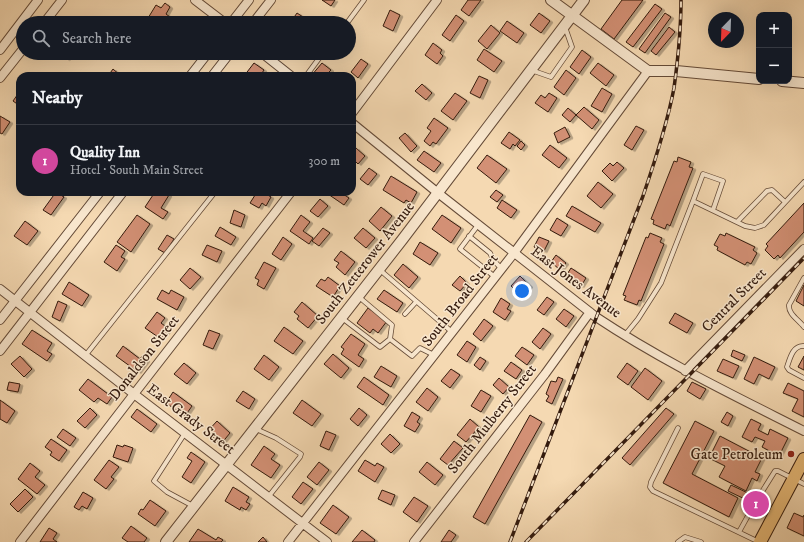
<!DOCTYPE html>
<meta charset="utf-8">
<style>
body{margin:0;font-family:"IM FELL DW Pica",serif;background:#20242c;color:#f1f3f6}
.controls{position:absolute;right:12px;top:12px;display:grid;overflow:hidden;border-radius:8px;box-shadow:0 4px 16px #0002}
.controls button{width:36px;height:36px;display:grid;place-items:center;padding:0;border:0;border-bottom:1px solid #363941;background:#171b24;color:#f1f3f6;font:20px sans-serif}
.compass{position:absolute;left:708px;top:12px;width:36px;height:36px;border-radius:50%;background:#171b24;box-shadow:0 4px 16px #0002;rotate:203deg}
.you{position:absolute;left:522px;top:291px;width:14px;height:14px;margin:-10px;border:3px solid #fff;border-radius:50%;background:#1a73e8;box-shadow:0 0 0 6px #1a73e833}
.badge{display:grid;place-items:center;width:26px;height:26px;border-radius:50%;background:#c59692;color:#fff;font-size:13px;font-weight:700}
.pin{position:absolute;translate:-50% -50%;border:2px solid #fff;box-shadow:0 1px 4px #0006}
.list{margin:0;padding:0;list-style:none}
h2{display:flex;justify-content:space-between;align-items:center;height:52px;margin:0;padding:0 16px;font-size:17px}
h2 small{font-size:13px;font-weight:400;color:#9ea1a6}
.list li{display:grid;grid-template-columns:26px 1fr auto;gap:12px;align-items:center;box-sizing:border-box;height:72px;padding:0 16px;border-top:1px solid #363941}
.list b{display:block;font-size:15px;white-space:nowrap}
.list p{margin:0;font-size:13px;white-space:nowrap;color:#9ea1a6}
.list em{font-size:13px;font-style:normal;color:#9ea1a6}
.icon{flex:none;width:22px;height:22px;fill:none;stroke:currentColor;stroke-width:2;stroke-linecap:round;stroke-linejoin:round}
.map{position:relative;flex:none;width:804px;height:542px;overflow:hidden}
.search{position:absolute;background:#171b24;box-shadow:0 4px 16px #0002;left:16px;top:16px;width:340px;height:44px;display:flex;align-items:center;gap:10px;box-sizing:border-box;padding:0 14px;border-radius:22px;color:#9ea1a6;font-size:15px}
.panel{position:absolute;background:#171b24;box-shadow:0 4px 16px #0002;left:16px;top:72px;width:340px;height:124px;border-radius:12px}
.map>svg:first-child{display:block}
</style>
<div class="map">
<svg width="804" height="542" viewBox="0 0 804 542">
<defs>
<filter id="shadow"><feDropShadow dx="3" dy="1.5" stdDeviation="0" flood-color="#0004"/></filter>
</defs>
<rect width="100%" height="100%" fill="#f5d9b2"/>
<filter id="stains"><feTurbulence type="fractalNoise" baseFrequency=".005" numOctaves="4"/><feColorMatrix values="0 0 0 0 .2 0 0 0 0 .09 0 0 0 0 .02 0 0 0 .5 -.17"/></filter>
<radialGradient id="worn" r=".72"><stop offset=".6" stop-color="#630" stop-opacity="0"/><stop offset="1" stop-color="#630" stop-opacity=".3"/></radialGradient>
<path fill="#d39074" stroke="#341b0e" filter="url(#shadow)" d="M 322,0 L 335,0 L 331,6 Z
M 468,0 L 481,0 L 469,16 L 461,10 Z
M 622,0 L 643,0 L 614,39 L 601,29 Z
M 165,3 L 170,7 L 166,14 L 170,17 L 166,23 L 145,23 L 156,5 L 161,8 Z
M 655,4 L 662,9 L 633,47 L 626,42 Z
M 390,10 L 400,15 L 393,31 L 383,26 Z
M 297,13 L 303,17 L 300,23 L 290,23 Z
M 539,13 L 550,21 L 541,33 L 530,25 Z
M 665,13 L 671,17 L 645,53 L 639,49 Z
M 456,15 L 464,21 L 450,41 L 442,35 Z
M 138,18 L 144,23 L 134,23 Z
M 507,21 L 524,33 L 517,43 L 500,31 Z
M 491,25 L 500,33 L 487,49 L 478,41 Z
M 669,27 L 675,32 L 656,55 L 651,51 Z
M 433,43 L 442,50 L 440,53 L 443,56 L 437,64 L 425,55 Z
M 484,49 L 502,61 L 494,72 L 477,60 Z
M 582,50 L 591,57 L 579,74 L 570,67 Z
M 57,53 L 70,53 L 67,59 Z
M 361,59 L 368,64 L 358,78 L 351,72 Z
M 254,63 L 264,70 L 260,76 L 244,76 Z
M 322,63 L 331,70 L 325,76 L 311,76 Z
M 598,63 L 614,75 L 606,86 L 590,73 Z
M 113,69 L 121,76 L 108,76 Z
M 566,70 L 576,78 L 564,95 L 554,87 Z
M 479,76 L 488,80 L 480,98 L 470,93 Z
M 422,84 L 432,93 L 426,100 L 415,91 Z
M 602,88 L 612,94 L 602,112 L 591,106 Z
M 20,91 L 20,106 L 13,101 Z
M 455,93 L 467,101 L 453,120 L 441,111 Z
M 549,93 L 557,98 L 548,112 L 535,103 L 541,95 L 545,98 Z
M 584,107 L 599,120 L 592,129 L 576,115 Z
M 568,108 L 576,115 L 570,122 L 562,115 Z
M 0,116 L 10,122 L 2,134 L 0,133 Z
M 434,118 L 448,128 L 436,144 L 433,142 L 430,146 L 424,141 L 431,131 L 427,128 Z
M 636,126 L 644,130 L 632,150 L 624,145 Z
M 565,127 L 570,137 L 558,143 L 554,133 Z
M 509,132 L 520,140 L 515,146 L 513,144 L 510,149 L 501,143 Z
M 405,133 L 417,146 L 411,152 L 399,138 Z
M 521,141 L 525,145 L 521,150 L 517,146 Z
M 550,145 L 567,158 L 559,168 L 542,155 Z
M 356,148 L 365,156 L 358,164 L 352,158 L 352,152 Z
M 424,151 L 441,163 L 434,172 L 417,160 Z
M 487,155 L 507,169 L 496,183 L 477,168 Z
M 678,157 L 691,162 L 689,167 L 693,168 L 670,226 L 667,224 L 665,229 L 653,224 L 654,220 L 651,219 L 674,161 L 677,162 Z
M 617,162 L 624,168 L 612,181 L 602,171 L 610,163 L 613,166 Z
M 369,168 L 377,174 L 368,185 L 360,179 Z
M 391,176 L 417,192 L 411,203 L 406,200 L 404,203 L 383,190 Z
M 598,182 L 613,194 L 601,208 L 587,196 Z
M 496,190 L 503,195 L 497,202 L 490,197 Z
M 56,192 L 64,197 L 51,215 L 43,210 Z
M 155,192 L 162,194 L 163,192 L 166,192 L 169,195 L 161,208 L 168,212 L 163,219 L 145,207 Z
M 257,192 L 263,192 L 271,197 L 266,206 L 262,203 L 259,208 L 250,203 Z
M 329,192 L 340,192 L 349,198 L 344,205 L 328,194 Z
M 320,199 L 328,206 L 318,217 L 310,211 Z
M 502,200 L 517,210 L 511,218 L 497,208 Z
M 804,203 L 804,232 L 780,258 L 778,255 L 774,259 L 765,250 L 768,246 L 766,244 Z
M 572,206 L 601,223 L 595,232 L 566,216 Z
M 381,207 L 392,216 L 380,231 L 369,221 Z
M 234,210 L 245,215 L 241,227 L 230,223 Z
M 137,215 L 150,224 L 131,252 L 117,242 Z
M 301,215 L 310,222 L 303,231 L 313,238 L 309,244 L 290,231 Z
M 442,215 L 461,228 L 451,243 L 432,229 Z
M 557,218 L 568,225 L 561,236 L 550,230 Z
M 25,221 L 38,231 L 27,245 L 14,236 Z
M 220,227 L 236,237 L 231,245 L 215,236 Z
M 323,228 L 330,233 L 319,246 L 312,241 Z
M 363,228 L 375,238 L 366,248 L 354,238 Z
M 650,233 L 662,238 L 660,242 L 664,244 L 641,301 L 639,300 L 637,305 L 624,300 L 626,296 L 623,295 L 646,237 L 648,238 Z
M 726,233 L 755,247 L 753,250 L 757,253 L 751,264 L 747,262 L 745,265 L 717,250 L 718,247 L 714,245 L 720,234 L 725,236 Z
M 167,235 L 174,239 L 165,253 L 158,249 Z
M 283,237 L 292,244 L 281,260 L 272,254 Z
M 539,237 L 549,241 L 544,251 L 534,247 Z
M 420,242 L 438,253 L 430,265 L 413,254 Z
M 116,245 L 125,251 L 121,257 L 125,259 L 117,271 L 104,262 Z
M 207,245 L 222,251 L 217,262 L 202,255 Z
M 341,251 L 355,262 L 345,275 L 336,267 L 339,263 L 334,260 Z
M 556,255 L 566,263 L 560,270 L 551,262 Z
M 264,262 L 276,268 L 264,289 L 257,285 L 259,280 L 255,278 Z
M 403,264 L 418,277 L 409,288 L 394,275 Z
M 190,268 L 201,277 L 190,289 L 180,280 Z
M 571,268 L 586,278 L 581,286 L 566,276 Z
M 460,276 L 467,283 L 460,291 L 452,285 Z
M 520,276 L 530,286 L 520,295 L 511,286 Z
M 328,277 L 340,286 L 333,297 L 316,286 L 321,279 L 325,281 Z
M 69,282 L 89,295 L 82,306 L 62,294 Z
M 804,285 L 804,306 L 796,301 Z
M 162,290 L 169,294 L 171,290 L 184,297 L 177,310 L 157,299 Z
M 384,290 L 403,303 L 397,312 L 377,299 Z
M 547,297 L 554,302 L 544,315 L 537,310 Z
M 501,298 L 510,304 L 507,309 L 511,311 L 505,320 L 493,312 Z
M 58,301 L 67,305 L 60,321 L 52,317 Z
M 302,302 L 318,316 L 308,328 L 297,319 L 299,316 L 294,312 Z
M 368,308 L 387,321 L 378,333 L 373,329 L 370,333 L 357,323 Z
M 564,309 L 574,316 L 566,327 L 556,319 Z
M 157,312 L 165,318 L 161,323 L 169,329 L 161,339 L 145,328 Z
M 675,313 L 693,323 L 687,333 L 669,323 Z
M 484,319 L 493,326 L 481,341 L 473,334 Z
M 284,327 L 303,341 L 293,354 L 274,341 Z
M 543,328 L 551,334 L 540,349 L 532,342 Z
M 32,330 L 52,343 L 47,351 L 52,354 L 47,361 L 22,344 Z
M 209,330 L 220,334 L 213,349 L 203,345 Z
M 351,334 L 365,344 L 358,355 L 364,359 L 359,367 L 341,354 L 344,349 L 341,347 Z
M 467,341 L 476,347 L 467,362 L 457,355 Z
M 123,346 L 140,359 L 142,356 L 147,360 L 138,372 L 116,356 Z
M 522,347 L 534,355 L 527,365 L 515,356 Z
M 733,350 L 745,355 L 742,361 L 731,356 Z
M 333,354 L 349,368 L 341,378 L 324,364 Z
M 264,355 L 279,367 L 269,380 L 254,369 Z
M 20,356 L 32,369 L 24,377 L 11,364 Z
M 804,356 L 804,370 L 798,367 Z
M 480,357 L 486,361 L 480,370 L 474,365 Z
M 754,357 L 775,367 L 769,379 L 759,374 L 754,384 L 744,379 Z
M 723,359 L 739,366 L 733,378 L 717,371 Z
M 511,362 L 522,370 L 516,379 L 504,371 Z
M 184,363 L 196,373 L 187,384 L 174,374 Z
M 627,363 L 638,371 L 628,385 L 617,377 Z
M 381,366 L 397,376 L 391,387 L 374,377 Z
M 645,368 L 662,381 L 648,400 L 631,387 Z
M 451,369 L 460,375 L 450,388 L 441,381 Z
M 364,377 L 389,395 L 383,405 L 357,387 Z
M 558,377 L 563,379 L 552,404 L 546,401 L 549,396 L 546,394 L 551,381 L 556,382 Z
M 499,378 L 509,387 L 503,394 L 493,385 Z
M 88,379 L 112,397 L 107,404 L 98,398 L 94,402 L 79,390 Z
M 9,382 L 20,384 L 18,392 L 7,390 Z
M 692,382 L 706,389 L 700,399 L 687,391 Z
M 788,383 L 804,391 L 804,417 L 792,411 L 798,399 L 783,393 Z
M 427,388 L 438,397 L 428,411 L 416,402 Z
M 481,390 L 491,396 L 481,412 L 471,406 Z
M 243,391 L 255,399 L 249,409 L 236,401 Z
M 173,392 L 192,406 L 185,416 L 166,403 Z
M 0,400 L 15,411 L 7,423 L 0,419 Z
M 302,400 L 321,414 L 312,426 L 293,413 Z
M 90,408 L 97,415 L 85,428 L 77,421 Z
M 359,408 L 367,415 L 358,426 L 350,419 Z
M 666,408 L 674,414 L 630,465 L 622,458 Z
M 137,409 L 157,424 L 151,432 L 131,417 Z
M 412,412 L 420,417 L 417,422 L 420,424 L 415,432 L 404,426 Z
M 727,412 L 733,416 L 728,426 L 721,422 Z
M 530,415 L 542,422 L 485,524 L 473,517 Z
M 470,419 L 479,427 L 466,442 L 457,435 Z
M 751,419 L 761,424 L 758,430 L 768,435 L 770,429 L 788,438 L 779,456 L 762,447 L 765,441 L 755,437 L 752,442 L 742,437 Z
M 217,421 L 230,433 L 221,444 L 207,432 Z
M 695,421 L 714,431 L 692,474 L 738,498 L 729,517 L 663,483 Z
M 63,429 L 76,438 L 70,446 L 57,437 Z
M 326,431 L 336,435 L 329,450 L 320,446 Z
M 390,434 L 400,444 L 391,453 L 381,444 Z
M 720,436 L 762,458 L 755,472 L 760,474 L 757,481 L 752,478 L 746,491 L 719,477 L 725,466 L 709,458 Z
M 51,439 L 67,450 L 59,461 L 50,455 L 52,452 L 45,447 Z
M 454,441 L 463,448 L 448,465 L 440,459 Z
M 117,445 L 123,447 L 124,445 L 133,448 L 128,462 L 113,457 Z
M 264,446 L 275,454 L 271,459 L 280,465 L 271,478 L 251,465 Z
M 191,452 L 205,462 L 191,483 L 182,477 L 192,461 L 187,458 Z
M 109,460 L 119,467 L 111,477 L 114,479 L 106,489 L 94,480 Z
M 365,460 L 375,466 L 377,463 L 384,467 L 375,482 L 358,471 Z
M 319,462 L 329,470 L 317,485 L 307,477 Z
M 427,462 L 443,475 L 435,485 L 419,472 Z
M 30,463 L 40,471 L 35,477 L 45,485 L 37,494 L 18,479 Z
M 303,482 L 313,489 L 301,504 L 292,497 Z
M 731,485 L 754,496 L 751,502 L 728,491 Z
M 233,487 L 249,497 L 246,502 L 250,504 L 246,510 L 241,507 L 240,510 L 225,501 Z
M 25,489 L 33,497 L 18,512 L 10,504 Z
M 382,490 L 395,495 L 391,505 L 378,499 Z
M 83,492 L 93,498 L 87,509 L 82,506 L 79,510 L 74,507 Z
M 414,497 L 428,506 L 417,522 L 403,512 Z
M 150,500 L 166,511 L 155,526 L 138,514 L 141,509 L 143,510 Z
M 333,505 L 349,517 L 336,534 L 320,523 Z
M 794,513 L 803,517 L 804,515 L 804,536 L 787,528 Z
M 131,526 L 147,538 L 144,542 L 128,542 L 122,538 Z
M 49,528 L 57,533 L 53,539 L 57,542 L 40,542 Z
M 198,529 L 216,540 L 218,537 L 223,540 L 221,542 L 189,542 Z
M 362,530 L 375,540 L 374,542 L 352,542 Z
M 449,530 L 456,535 L 451,542 L 441,542 Z
M 263,537 L 267,542 L 258,542 Z"/>
<g fill="none" stroke-linecap="round" stroke-linejoin="round">
<g stroke="#644a37" stroke-width="5.5">
<path id="service" d="M 347,23 L 364,0
M 531,70 L 551,77 L 572,47 L 565,27
M 306,76 L 323,53
M 693,201 L 703,174 L 723,181 L 713,210
M 737,222 L 767,191 L 772,190 L 785,202
M 478,225 L 460,249 L 495,277
M 469,236 L 490,253 L 494,261 L 502,269
M 380,270 L 452,332
M 804,278 L 789,305 C 788,314 799,320 804,327
M 359,297 L 392,325 L 390,339
M 405,314 L 416,302
M 342,318 L 380,347 L 390,339 L 412,356 L 420,348 L 434,355
M 625,335 L 638,319 L 661,283 L 693,201 L 745,226 L 755,228 L 764,225 L 804,182
M 804,346 C 793,345 790,358 787,367 L 789,370 L 804,378
M 85,356 L 215,192
M 678,428 L 651,482 L 650,487 L 653,491 L 759,542
M 256,429 L 276,438 L 301,454 L 300,457 L 269,496
M 185,433 L 154,481 L 167,492 L 193,506
M 739,532 L 755,503 L 775,471 L 778,471 L 804,484
M 678,542 L 685,537 L 701,542"/>
</g>
<g stroke="#644a37" stroke-width="10">
<path id="minor" d="M 195,0 L 225,23
M 44,23 L 62,0
M 231,23 L 249,0
M 253,23 L 271,0
M 0,50 L 38,0
M 262,53 L 291,76
M 190,76 L 208,53
M 212,76 L 230,53
M 0,78 L 23,49
M 352,113 L 437,0
M 352,123 L 438,193 L 596,317 C 662,361 733,395 804,431
M 0,289 L 134,394 L 327,542
M 0,320 L 100,192
M 0,351 L 123,192
M 685,371 L 804,249
M 20,542 L 134,394 L 291,192
M 288,542 L 514,253 L 648,71
M 414,542 L 545,374 L 590,312"/>
</g>
<g stroke="#644a37" stroke-width="12">
<path id="tertiary" d="M 551,0 L 648,71 L 676,71 L 759,79
M 782,81 L 804,83
M 166,542 L 402,240 L 584,0"/>
</g>
<g stroke="#341b0e" stroke-width="14">
<path id="primary" d="M 760,542 L 804,459"/>
</g>
<use href="#service" stroke="#f8e6cd" stroke-width="4"/>
<use href="#minor" stroke="#f8e6cd" stroke-width="8"/>
<use href="#tertiary" stroke="#f8e6cd" stroke-width="10"/>
<use href="#primary" stroke="#eabc79" stroke-width="12"/>
<g stroke="#341b0e" stroke-width="3.5">
<path id="rail" d="M 510,542 L 643,196 C 655,161 667,125 674,88 C 678,59 681,30 681,0
M 526,542 L 804,258"/>
</g>
<use href="#rail" stroke="#f8e6cd" stroke-width="2" stroke-dasharray="6" stroke-linecap="butt"/>
</g>
<circle fill="#8f2418" stroke="#f8e6cd" stroke-width="1.5" cx="791" cy="454" r="4"/>
<g text-anchor="middle" dominant-baseline="central" stroke-width="3" stroke-linejoin="round" paint-order="stroke">
<g font-size="15" fill="#341b0e" stroke="#f8e6cd">
<text transform="translate(365 263) rotate(-52)">South Zetterower Avenue</text>
<text transform="translate(576 282) rotate(37)">East Jones Avenue</text>
<text transform="translate(460 300) rotate(-52)">South Broad Street</text>
<text transform="translate(734 300) rotate(-45)">Central Street</text>
<text transform="translate(144 358) rotate(-52)">Donaldson Street</text>
<text transform="translate(191 419) rotate(37)">East Grady Street</text>
<text transform="translate(492 419) rotate(-52)">South Mulberry Street</text>
</g>
<g font-size="15" fill="#341b0e" stroke="#f8e6cd" text-anchor="end">
<text x="783" y="454">Gate Petroleum</text>
</g>
</g>
<rect width="100%" height="100%" filter="url(#stains)"/>
<rect width="100%" height="100%" fill="url(#worn)"/>
</svg>
<div class="controls">
<button>+</button>
<button>−</button>
</div>
<svg class="compass" viewBox="-18 -18 36 36"><path d="M0-13l5 13h-10z" fill="#e53935"/><path d="M0 13l5-13h-10z" fill="#9ea1a6"/></svg>
<div class="you"></div>
<div class="pin badge" style="left:756px;top:504px;background:#d1479c">1</div>
<div class="search"><svg class="icon" aria-label="search" viewBox="0 0 24 24"><circle cx="10" cy="10" r="6"/><path d="M15 15l6 6"/></svg>Search here</div>
<section class="panel">
<h2>Nearby<small></small></h2>
<ul class="list">
<li><span class="badge" style="background:#d1479c">1</span><div><b>Quality Inn</b><p>Hotel · South Main Street</p></div><em>300 m</em></li>
</ul>
</section>
</div>
